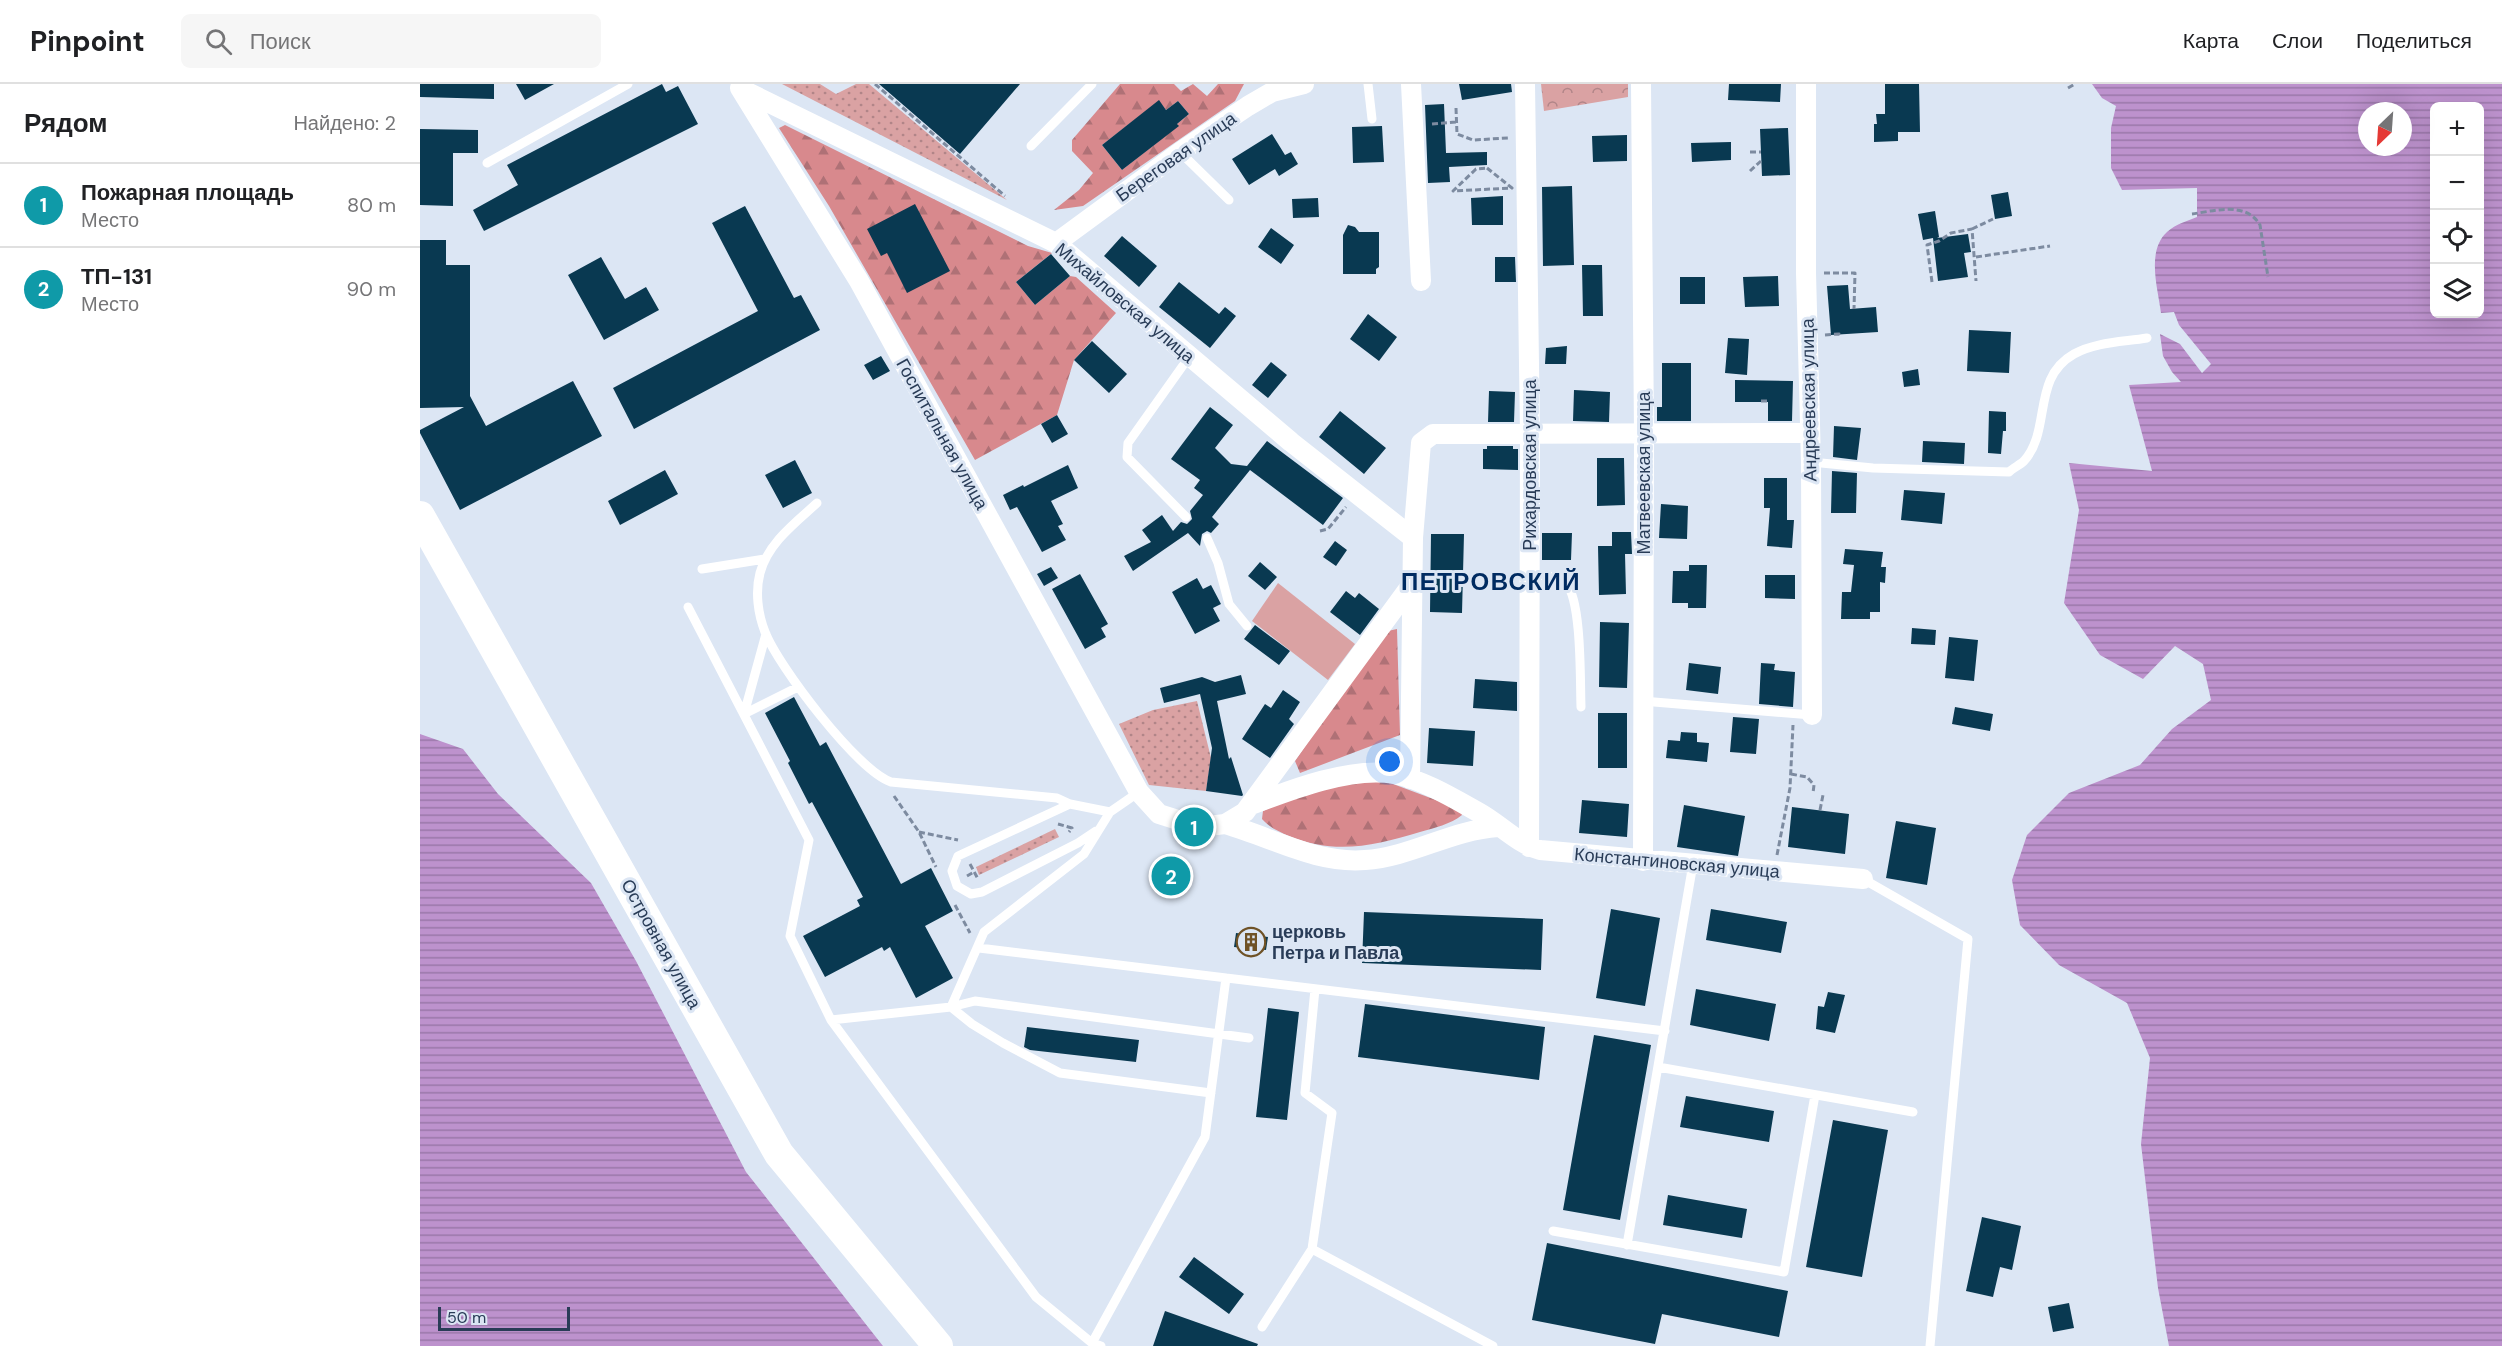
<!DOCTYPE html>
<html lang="ru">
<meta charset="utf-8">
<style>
body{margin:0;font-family:"DM Sans",sans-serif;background:#f6f6f6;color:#202124}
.controls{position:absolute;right:18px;top:18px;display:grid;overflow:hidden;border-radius:9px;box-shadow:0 6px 24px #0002}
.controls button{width:54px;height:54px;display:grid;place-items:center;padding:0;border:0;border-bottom:2px solid #e0e0e0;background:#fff;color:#202124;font:30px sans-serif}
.compass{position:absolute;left:1938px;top:18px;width:54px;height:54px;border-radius:50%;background:#fff;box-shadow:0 6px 24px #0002;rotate:205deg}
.scale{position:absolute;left:18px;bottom:15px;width:132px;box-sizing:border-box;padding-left:6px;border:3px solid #293c57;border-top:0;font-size:16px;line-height:21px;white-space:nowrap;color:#293c57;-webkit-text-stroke:4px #dce6f4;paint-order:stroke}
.you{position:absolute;left:970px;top:678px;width:21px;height:21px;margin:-15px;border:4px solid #fff;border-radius:50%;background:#1a73e8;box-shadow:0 0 0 9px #1a73e833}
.badge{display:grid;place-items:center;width:39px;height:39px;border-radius:50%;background:#6f5226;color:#fff;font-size:20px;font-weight:700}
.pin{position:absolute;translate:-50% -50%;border:3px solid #fff;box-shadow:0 2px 6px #0006}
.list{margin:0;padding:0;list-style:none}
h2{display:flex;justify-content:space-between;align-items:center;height:78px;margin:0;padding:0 24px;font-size:26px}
h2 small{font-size:20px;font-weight:400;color:#757577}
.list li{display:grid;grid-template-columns:39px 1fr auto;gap:18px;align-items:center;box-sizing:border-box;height:84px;padding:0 24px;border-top:2px solid #e0e0e0}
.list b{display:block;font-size:22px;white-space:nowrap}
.list p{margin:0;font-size:20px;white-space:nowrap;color:#757577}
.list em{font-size:20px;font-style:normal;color:#757577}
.icon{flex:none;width:33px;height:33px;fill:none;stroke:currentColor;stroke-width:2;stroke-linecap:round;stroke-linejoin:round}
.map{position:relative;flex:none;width:2082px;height:1262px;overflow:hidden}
header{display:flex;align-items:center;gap:36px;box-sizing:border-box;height:84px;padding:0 30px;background:#fff;border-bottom:2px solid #e0e0e0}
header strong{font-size:28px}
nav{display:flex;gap:33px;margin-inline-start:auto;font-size:21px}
.search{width:420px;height:54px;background:#f6f6f6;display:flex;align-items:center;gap:15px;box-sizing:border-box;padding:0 21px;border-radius:9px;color:#757577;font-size:22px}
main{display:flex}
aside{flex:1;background:#fff}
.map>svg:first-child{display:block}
</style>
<header>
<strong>Pinpoint</strong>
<div class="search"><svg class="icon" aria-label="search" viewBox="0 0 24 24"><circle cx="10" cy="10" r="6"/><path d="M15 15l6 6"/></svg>Поиск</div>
<nav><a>Карта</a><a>Слои</a><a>Поделиться</a></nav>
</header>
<main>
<aside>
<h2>Рядом<small>Найдено: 2</small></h2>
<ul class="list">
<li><span class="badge" style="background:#0f9aa8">1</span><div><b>Пожарная площадь</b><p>Место</p></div><em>80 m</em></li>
<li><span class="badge" style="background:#0f9aa8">2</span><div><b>ТП-131</b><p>Место</p></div><em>90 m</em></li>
</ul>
</aside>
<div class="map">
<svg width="2082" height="1262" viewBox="0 0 2082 1262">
<defs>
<pattern id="grass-dots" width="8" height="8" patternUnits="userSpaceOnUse" patternTransform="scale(1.5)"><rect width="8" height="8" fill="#daa2a3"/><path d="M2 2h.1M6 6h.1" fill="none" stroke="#b18588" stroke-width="1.8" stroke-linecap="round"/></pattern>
<pattern id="forest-firs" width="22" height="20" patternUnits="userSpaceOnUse" patternTransform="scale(1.5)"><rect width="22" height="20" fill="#d8898d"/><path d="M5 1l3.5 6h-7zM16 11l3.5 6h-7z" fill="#af7176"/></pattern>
<pattern id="park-crowns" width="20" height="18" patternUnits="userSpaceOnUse" patternTransform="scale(1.5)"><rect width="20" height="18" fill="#daa2a3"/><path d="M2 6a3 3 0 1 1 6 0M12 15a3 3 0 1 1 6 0" fill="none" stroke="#b18588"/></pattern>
<pattern id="water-rules" width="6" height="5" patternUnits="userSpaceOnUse" patternTransform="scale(1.5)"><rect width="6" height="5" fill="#bd92cd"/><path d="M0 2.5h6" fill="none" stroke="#9a78a9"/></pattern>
</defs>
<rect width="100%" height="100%" fill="#dce6f4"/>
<path fill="url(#grass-dots)" d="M 362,0 L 400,0 L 416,10 L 436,0 L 449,0 L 587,116 Z
M 777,617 L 791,674 L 786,707 L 729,701 L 699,640 L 733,626 Z
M 635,745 L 639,753 L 559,791 L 556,783 Z"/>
<path fill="url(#forest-firs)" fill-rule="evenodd" d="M 700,0 L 754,0 L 761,7 L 773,0 L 787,12 L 798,0 L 824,0 L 815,17 L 663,122 L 634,126 L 659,106 L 673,89 L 652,67 L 652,56 ZM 739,17 L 746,26 L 758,17 L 769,30 L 757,40 L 758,42 L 702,86 L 682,61 Z
M 365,41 L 608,162 L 632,169 L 596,198 L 615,221 L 650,192 L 656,193 L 696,229 L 654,276 L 637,331 L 555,376 L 409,122 L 359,44 Z
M 977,545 L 980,651 L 880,689 L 875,677 L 963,548 Z
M 957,694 L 1040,725 L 1042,731 C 1031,740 1014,744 1000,748 C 954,762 915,771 869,752 C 858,747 850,744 842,735 L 843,727 L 899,702 Z"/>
<path fill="url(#park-crowns)" d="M 1121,0 L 1208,0 L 1208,13 L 1124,27 Z"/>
<path fill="#daa2a3" d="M 858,499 L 935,560 L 908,596 L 832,537 Z"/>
<path fill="url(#water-rules)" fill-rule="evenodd" d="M 1672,0 L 2082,0 L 2082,1262 L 1749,1262 L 1738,1204 L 1721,1060 L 1730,974 L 1707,919 L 1639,881 L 1600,841 L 1592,796 L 1607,751 L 1649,709 L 1720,681 L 1752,645 L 1791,616 L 1783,580 L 1755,562 L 1723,595 L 1680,571 L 1644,519 L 1659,426 L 1649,379 L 1732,387 L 1709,301 L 1761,298 L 1752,288 L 1743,272 L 1740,250 L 1760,260 L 1782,289 L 1791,280 L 1759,241 L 1754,228 L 1741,229 C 1738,205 1726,167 1747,148 C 1756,140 1767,137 1777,133 L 1777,104 L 1702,106 L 1691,84 L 1691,44 L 1696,22 L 1682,14 ZM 2014,22 L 2060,22 L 2060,230 L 2014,230 ZM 1947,27 L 1983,27 L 1983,63 L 1947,63 Z
M 0,650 L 43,665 L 78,710 L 171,799 L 216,877 L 326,1088 L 463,1262 L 0,1262 Z"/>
<path fill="#093951" d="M 0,0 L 74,0 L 74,15 L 0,13 Z
M 96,0 L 134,0 L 105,16 Z
M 242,0 L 246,8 L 258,2 L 278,40 L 64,147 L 53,126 L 98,101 L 87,81 Z
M 459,0 L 600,0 L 540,70 Z
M 1039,0 L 1091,0 L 1092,8 L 1042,16 Z
M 1309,0 L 1361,0 L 1360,18 L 1308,16 Z
M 1465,0 L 1499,0 L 1500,48 L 1478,48 L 1478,57 L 1454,58 L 1454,40 L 1457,40 L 1456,30 L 1465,30 Z
M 739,16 L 746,26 L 758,17 L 769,30 L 757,40 L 759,42 L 702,86 L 682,61 Z
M 1024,20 L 1026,69 L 1067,68 L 1067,81 L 1029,83 L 1030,98 L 1008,99 L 1005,21 Z
M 962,42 L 964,78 L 933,79 L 932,43 Z
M 1368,44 L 1370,91 L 1342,92 L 1340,45 Z
M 0,45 L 58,46 L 58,69 L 33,69 L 33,122 L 0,121 Z
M 852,50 L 865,71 L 871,68 L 878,80 L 859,92 L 855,85 L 829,101 L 812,75 Z
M 1207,51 L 1207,77 L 1173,78 L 1172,52 Z
M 1311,58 L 1311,76 L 1272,78 L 1271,59 Z
M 1152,102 L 1154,181 L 1123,182 L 1122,103 Z
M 1588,108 L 1592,132 L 1575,135 L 1571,111 Z
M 1083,112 L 1083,141 L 1052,141 L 1051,114 Z
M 898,114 L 899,133 L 873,134 L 872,115 Z
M 495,120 L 530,187 L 487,209 L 467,169 L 461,172 L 447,145 Z
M 325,122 L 374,214 L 381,211 L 400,246 L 214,345 L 193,304 L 338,227 L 292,139 Z
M 1515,127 L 1519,153 L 1517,154 L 1548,150 L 1551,168 L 1544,169 L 1548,193 L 1518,197 L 1513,154 L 1503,156 L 1498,130 Z
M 928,141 L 935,143 L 939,148 L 959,148 L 959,183 L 956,185 L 956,190 L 923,190 L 923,151 Z
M 851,144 L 874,161 L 861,180 L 838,163 Z
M 702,152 L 737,182 L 719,203 L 684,172 Z
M 0,156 L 26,156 L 26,181 L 50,181 L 50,312 L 66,342 L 153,297 L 182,352 L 40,426 L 0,349 L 0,346 L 44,323 L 0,324 Z
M 631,170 L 650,192 L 615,221 L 596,198 Z
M 181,173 L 205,215 L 226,203 L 239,226 L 184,256 L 148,191 Z
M 1075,173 L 1095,173 L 1096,198 L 1075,198 Z
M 1162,181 L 1182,181 L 1183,232 L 1163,232 Z
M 1358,192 L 1359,222 L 1325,223 L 1323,193 Z
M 1260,193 L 1285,193 L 1285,220 L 1260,220 Z
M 759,198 L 799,230 L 805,223 L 816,232 L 790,264 L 739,223 Z
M 1428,201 L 1430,225 L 1456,223 L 1458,248 L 1411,251 L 1407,202 Z
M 948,230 L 977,253 L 959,277 L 930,255 Z
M 1549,246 L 1591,248 L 1589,289 L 1547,287 Z
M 1308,254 L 1329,255 L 1327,291 L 1305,289 Z
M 672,257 L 707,290 L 689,309 L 654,276 Z
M 1147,262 L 1146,280 L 1125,280 L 1126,264 Z
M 461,272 L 470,287 L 453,296 L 444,281 Z
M 851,278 L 867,291 L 848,314 L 832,301 Z
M 1242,279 L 1271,279 L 1271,337 L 1237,337 L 1237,323 L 1242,323 Z
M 1498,285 L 1500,301 L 1484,303 L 1482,288 Z
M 1315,296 L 1373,297 L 1372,337 L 1348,337 L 1348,318 L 1315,318 Z
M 1154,306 L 1190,308 L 1189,338 L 1153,337 Z
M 1069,307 L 1095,308 L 1094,338 L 1068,338 Z
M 790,323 L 813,341 L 795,364 L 811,380 L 827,382 L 847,357 L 923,414 L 903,441 L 830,386 L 792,433 L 799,440 L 791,449 L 787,447 L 782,450 L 780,462 L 768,449 L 713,487 L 704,472 L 731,458 L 722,446 L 742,431 L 753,447 L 761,438 L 767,440 L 772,435 L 770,427 L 783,411 L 774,404 L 780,396 L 751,375 Z
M 920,327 L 966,364 L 944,390 L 899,353 Z
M 1569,327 L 1586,328 L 1586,347 L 1583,347 L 1581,370 L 1568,369 Z
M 637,331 L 648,350 L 632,359 L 621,340 Z
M 1414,342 L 1441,344 L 1437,376 L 1413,373 Z
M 1503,357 L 1545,359 L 1544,380 L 1502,378 Z
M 1067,362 L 1093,362 L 1093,365 L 1098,365 L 1098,386 L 1063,385 L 1063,365 L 1067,365 Z
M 1177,374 L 1204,374 L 1205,421 L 1177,422 Z
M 375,376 L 392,409 L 363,424 L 345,391 Z
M 648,381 L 658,404 L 631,417 L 643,440 L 638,442 L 646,456 L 622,468 L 597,423 L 590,426 L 583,411 L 603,401 L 604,403 Z
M 245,386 L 258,410 L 200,441 L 188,417 Z
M 1412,387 L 1437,389 L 1436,429 L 1411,429 Z
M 1344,394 L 1367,394 L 1367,436 L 1374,436 L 1372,464 L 1347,462 L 1350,424 L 1344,424 Z
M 1484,406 L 1525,409 L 1522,440 L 1481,436 Z
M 1241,420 L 1268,422 L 1267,455 L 1239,454 Z
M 1192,448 L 1211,448 L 1212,470 L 1205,470 L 1206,510 L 1179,511 L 1178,462 L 1192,462 Z
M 1122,449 L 1152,449 L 1151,476 L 1122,476 Z
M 1011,450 L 1044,450 L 1042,529 L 1010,528 Z
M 915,457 L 927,466 L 916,482 L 903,473 Z
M 1425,465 L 1463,468 L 1461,483 L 1466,483 L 1465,499 L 1460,498 L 1460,528 L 1450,528 L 1450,535 L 1421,535 L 1422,508 L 1431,508 L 1434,481 L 1423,480 Z
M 840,478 L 857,493 L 845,506 L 828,492 Z
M 1269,481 L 1287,481 L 1286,524 L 1268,524 L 1268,519 L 1252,519 L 1253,487 L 1269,487 Z
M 631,483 L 638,494 L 624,502 L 617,490 Z
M 660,490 L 688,540 L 681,544 L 686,553 L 665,565 L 632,505 Z
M 1345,491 L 1375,491 L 1375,515 L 1345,514 Z
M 777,494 L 783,505 L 791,501 L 801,520 L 793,524 L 800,537 L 775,550 L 752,508 Z
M 926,507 L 935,514 L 939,509 L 959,525 L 940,551 L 910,528 Z
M 1180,538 L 1209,539 L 1207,604 L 1179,603 Z
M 835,541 L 870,567 L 859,581 L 824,555 Z
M 1492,544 L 1516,546 L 1515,561 L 1491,560 Z
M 1529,553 L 1558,556 L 1554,597 L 1525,594 Z
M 1269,579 L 1301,583 L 1298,610 L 1266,606 Z
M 1341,579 L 1355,580 L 1354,586 L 1375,588 L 1373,623 L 1339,620 Z
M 821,591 L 826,610 L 797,617 L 809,675 L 811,673 L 823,711 L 822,712 L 786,707 L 792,664 L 780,610 L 744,619 L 740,604 L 782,593 L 795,598 Z
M 1055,595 L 1097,598 L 1097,627 L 1053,624 Z
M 863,606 L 880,618 L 869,635 L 874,640 L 850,674 L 822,655 L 845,620 L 851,624 Z
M 374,613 L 400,662 L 406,658 L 481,800 L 511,784 L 533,827 L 505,842 L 533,894 L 496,914 L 470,863 L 464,867 L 462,863 L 405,893 L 383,852 L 440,822 L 437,816 L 443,813 L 392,718 L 389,720 L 368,679 L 370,677 L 345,629 Z
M 1535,623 L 1573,630 L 1570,647 L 1532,640 Z
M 1178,629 L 1207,629 L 1207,684 L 1178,684 Z
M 1313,633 L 1339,635 L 1336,670 L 1310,668 Z
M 1009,644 L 1055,647 L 1053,682 L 1007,679 Z
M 1261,648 L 1277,649 L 1277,658 L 1289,659 L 1287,678 L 1246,674 L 1248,656 L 1260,657 Z
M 1162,716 L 1209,720 L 1207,753 L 1159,749 Z
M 1264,721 L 1325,732 L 1318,772 L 1257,763 Z
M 1372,723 L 1429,730 L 1425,770 L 1368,763 Z
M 1476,737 L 1516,744 L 1507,801 L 1466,794 Z
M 753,778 L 762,800 L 748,805 L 739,783 Z
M 1191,825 L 1240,834 L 1225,922 L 1176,914 Z
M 1291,825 L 1367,838 L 1361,869 L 1286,856 Z
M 944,828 L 1123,835 L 1121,886 L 942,879 Z
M 816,849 L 848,853 L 846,866 L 814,863 Z
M 1276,905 L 1356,920 L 1349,957 L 1270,941 Z
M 1408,908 L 1425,911 L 1415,949 L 1396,945 L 1398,922 L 1404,923 Z
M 945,920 L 1125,943 L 1119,996 L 938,973 Z
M 848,924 L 879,928 L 867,1036 L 836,1033 Z
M 607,943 L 719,956 L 716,978 L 610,966 L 604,963 Z
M 1174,951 L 1231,961 L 1200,1136 L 1143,1126 Z
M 1266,1012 L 1354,1027 L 1349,1058 L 1260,1043 Z
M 1413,1036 L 1468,1046 L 1442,1193 L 1386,1183 Z
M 1248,1111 L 1327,1125 L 1322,1154 L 1243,1141 Z
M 1562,1133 L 1601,1142 L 1592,1186 L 1580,1183 L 1573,1213 L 1546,1207 Z
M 1127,1159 L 1368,1207 L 1359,1253 L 1242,1230 L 1235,1260 L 1112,1236 Z
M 774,1173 L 824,1210 L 809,1230 L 759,1193 Z
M 1649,1219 L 1654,1244 L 1633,1248 L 1628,1223 Z
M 745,1227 L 838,1260 L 837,1262 L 733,1262 Z"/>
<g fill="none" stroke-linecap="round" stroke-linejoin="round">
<path stroke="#7d8ba0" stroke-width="3" stroke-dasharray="6 3" stroke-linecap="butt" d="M 455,0 L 585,112
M 1648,4 L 1655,0
M 1036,24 L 1037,50 L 1053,56 L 1088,54
M 1012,40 L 1037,38
M 1330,68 L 1341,68
M 1067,84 L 1092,104 L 1033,107 L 1056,85 Z
M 1330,87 L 1341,77
M 1772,130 C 1794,127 1826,117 1840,141 L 1848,193
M 1552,145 L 1573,135
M 1556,173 L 1630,162
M 1404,189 L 1435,189 L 1434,225
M 1512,198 L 1507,161 L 1519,157 L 1531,149 L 1552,145 L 1556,197
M 1405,251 L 1419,250 L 1417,251
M 1341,317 L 1348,317
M 900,447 L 908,445 L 926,423
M 1371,690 L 1387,693 L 1394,701 L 1393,709
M 474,712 L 499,748 L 516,783
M 1400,726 L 1403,711
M 638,740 L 652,744 L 649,748
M 499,748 L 538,756
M 1357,771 L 1370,704 L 1373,641
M 550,780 L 558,795
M 547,792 L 554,788
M 535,821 L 550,849"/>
<path stroke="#fff" stroke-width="9" d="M 948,0 L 952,35
M 611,62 L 672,0
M 760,68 L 809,116
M 67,79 L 208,0
M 1391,378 L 1453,384 L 1589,388 C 1593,384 1600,381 1604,377 C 1632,346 1611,294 1654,270 C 1675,258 1703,258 1727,254
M 397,419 C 375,439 348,459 340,489 C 335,508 338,530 345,548 C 358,582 437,686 471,698 L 637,714 L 650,720 L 690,728
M 766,433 L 707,373 L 708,359 L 769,273
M 787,454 L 798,479 L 809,520 L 827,542
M 282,485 L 345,475
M 1110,491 C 1120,491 1138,491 1146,499 C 1162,517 1160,597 1161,623
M 268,523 L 389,756 L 370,852 L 411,936 L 616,1213 L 672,1259
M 1222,617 L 1392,631
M 324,630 L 346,550
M 324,630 L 378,603
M 650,720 L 538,772 L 532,787 L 537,802 L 551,810 L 562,808 L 658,759 L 676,747
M 1443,795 L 1548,855 L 1510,1262
M 559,864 L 1245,947
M 895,905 L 885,1009 L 912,1029 L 892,1165 L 1073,1262
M 531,923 L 555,917 L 829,954
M 531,923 L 552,940 L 583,959 L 640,989 L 791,1009
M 411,936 L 531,923 L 564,848 L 664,770 L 690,728 L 719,708
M 1238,983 L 1493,1028
M 1133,1147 L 1364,1188 L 1395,1011
M 1207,1161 L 1273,780
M 842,1243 L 892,1165
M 681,1262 L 672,1259 L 785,1053 L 806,894"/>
<path stroke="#fff" stroke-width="20" d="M 991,0 L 1001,197
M 1105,0 L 1110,350 L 1109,763
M 1221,0 L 1224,349 L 1223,777
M 1386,0 L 1386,189 L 1391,378 L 1392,631
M 320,4 L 439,197 L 719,708 L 739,730 L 780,743 L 805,740 L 825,728 L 992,500
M 321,5 L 636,159 L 871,358 L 993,454
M 636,159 L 760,68 L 828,22 L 852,8 L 884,0
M 990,695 L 993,454 L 1001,359 L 1013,350 L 1389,349
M 831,721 C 870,706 932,682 974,690 C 1003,696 1033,714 1058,728 C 1080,740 1096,759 1120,766 L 1443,795
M 805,740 C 852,753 895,780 945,776 C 991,773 1031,746 1078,743"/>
<path stroke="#fff" stroke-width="30" d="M 0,432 L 359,1070 L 518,1262"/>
</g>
<defs>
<g id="building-ring" transform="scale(1.5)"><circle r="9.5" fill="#dce6f4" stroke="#6f5226" stroke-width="1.5"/><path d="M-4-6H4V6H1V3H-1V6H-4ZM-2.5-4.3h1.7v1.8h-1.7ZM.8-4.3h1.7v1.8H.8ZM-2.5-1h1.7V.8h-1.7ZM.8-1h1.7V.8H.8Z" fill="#6f5226"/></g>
</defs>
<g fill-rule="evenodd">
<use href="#building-ring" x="831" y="858"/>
</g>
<g text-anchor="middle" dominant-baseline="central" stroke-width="6" stroke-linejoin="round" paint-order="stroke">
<g font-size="18" fill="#293c57" stroke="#dce6f4">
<text transform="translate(756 73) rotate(-35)">Береговая улица</text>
<text transform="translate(705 219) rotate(40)">Михайловская улица</text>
<text transform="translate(1389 316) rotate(-91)">Андреевская улица</text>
<text transform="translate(522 350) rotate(61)">Госпитальная улица</text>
<text transform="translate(1110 381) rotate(-90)">Рихардовская улица</text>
<text transform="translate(1224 389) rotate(-90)">Матвеевская улица</text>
<text transform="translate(1257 779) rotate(5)">Константиновская улица</text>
<text transform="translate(241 860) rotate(61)">Островная улица</text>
</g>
<g font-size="18" font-weight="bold" fill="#293c57" stroke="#dce6f4" text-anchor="start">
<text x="852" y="848">церковь<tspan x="852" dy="21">Петра и Павла</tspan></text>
</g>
<g font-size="24" font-weight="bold" letter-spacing="1.5" fill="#002b61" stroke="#dce6f4">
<text x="1071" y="497">ПЕТРОВСКИЙ</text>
</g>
</g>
</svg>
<div class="controls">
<button>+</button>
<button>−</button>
<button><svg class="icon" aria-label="locate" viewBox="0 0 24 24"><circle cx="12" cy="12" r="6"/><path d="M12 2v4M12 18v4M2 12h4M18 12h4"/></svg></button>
<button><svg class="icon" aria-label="layers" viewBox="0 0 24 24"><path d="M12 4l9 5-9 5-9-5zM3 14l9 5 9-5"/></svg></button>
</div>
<svg class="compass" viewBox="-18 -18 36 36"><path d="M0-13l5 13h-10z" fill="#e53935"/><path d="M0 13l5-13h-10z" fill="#757577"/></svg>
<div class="scale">50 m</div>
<div class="you"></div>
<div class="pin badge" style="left:774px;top:743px;background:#0f9aa8">1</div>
<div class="pin badge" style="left:751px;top:792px;background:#0f9aa8">2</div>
</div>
</main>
